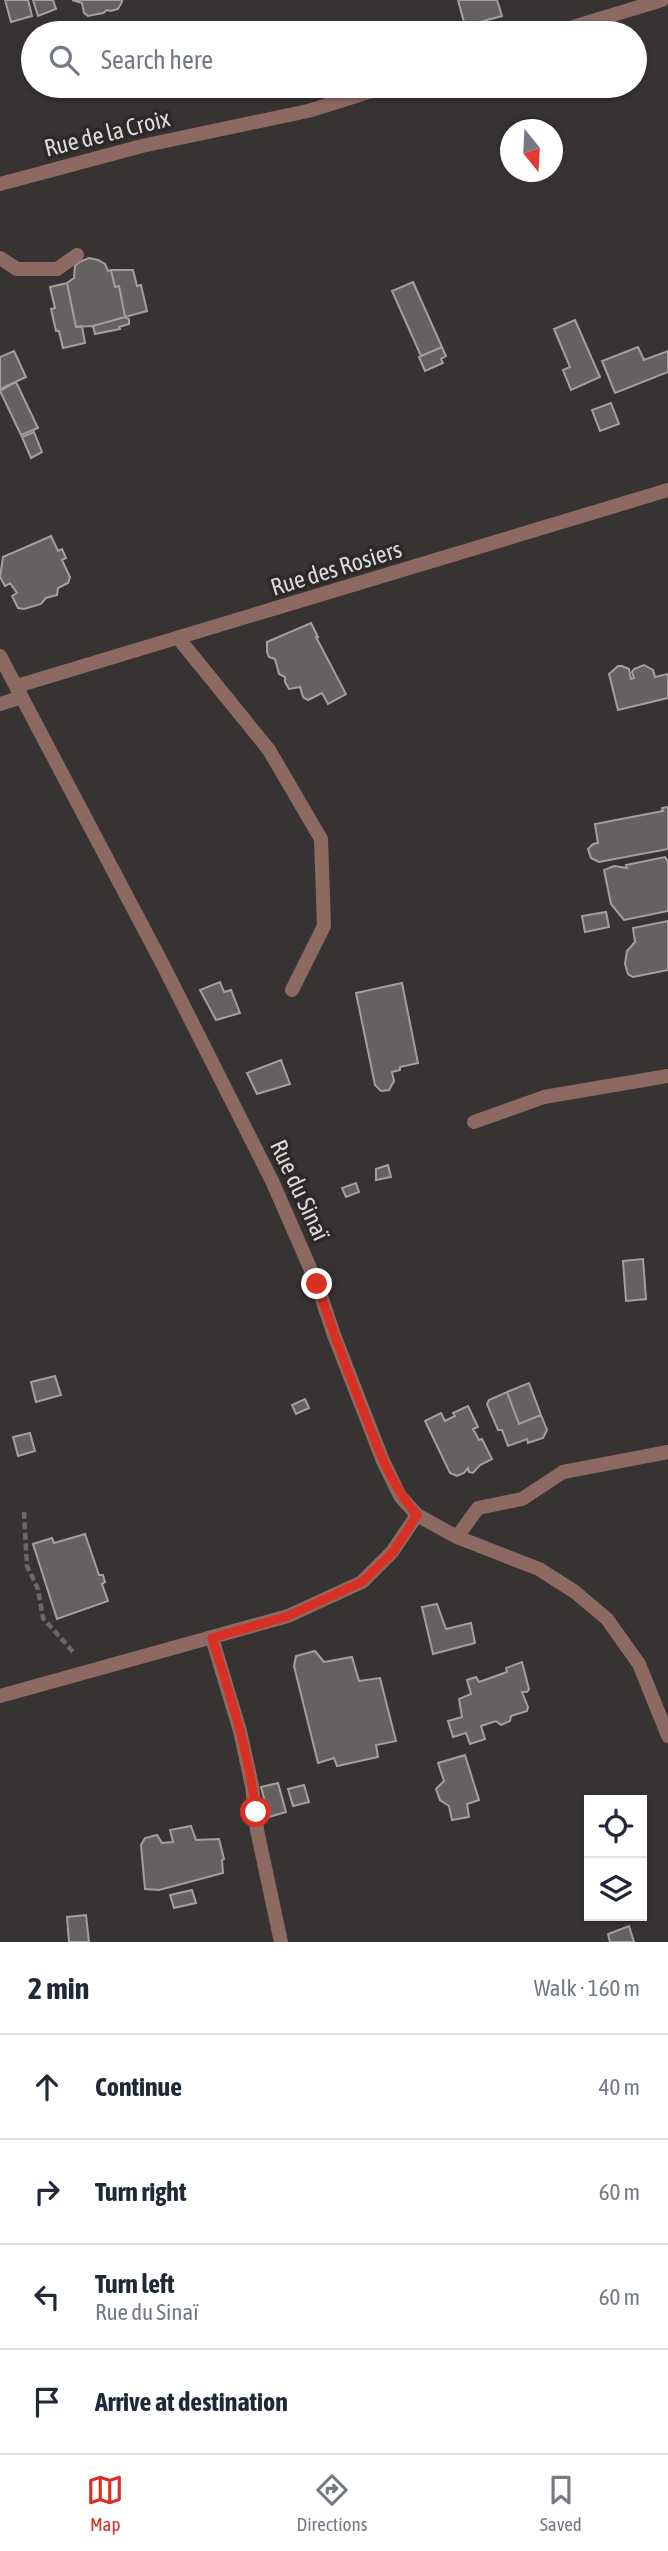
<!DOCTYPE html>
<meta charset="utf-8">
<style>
body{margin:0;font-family:"Asap Condensed",sans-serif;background:#f2f2f3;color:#1f2937}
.controls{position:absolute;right:21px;bottom:21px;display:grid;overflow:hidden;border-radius:0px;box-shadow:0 2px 5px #0004}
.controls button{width:63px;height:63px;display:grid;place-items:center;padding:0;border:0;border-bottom:2px solid #e0e1e3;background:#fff;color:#1f2937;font:35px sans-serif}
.compass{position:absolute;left:500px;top:119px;width:63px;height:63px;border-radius:50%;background:#fff;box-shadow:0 2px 5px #0004;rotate:162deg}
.stop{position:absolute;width:21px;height:21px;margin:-16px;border:5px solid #d93025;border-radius:50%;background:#fff}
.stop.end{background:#d93025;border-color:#fff;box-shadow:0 2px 7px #0008}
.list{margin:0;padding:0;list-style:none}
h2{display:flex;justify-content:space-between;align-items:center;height:91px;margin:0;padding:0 28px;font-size:30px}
h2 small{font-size:23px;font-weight:400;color:#747a83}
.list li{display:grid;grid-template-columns:46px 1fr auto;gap:21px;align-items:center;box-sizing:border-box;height:105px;padding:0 28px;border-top:2px solid #e0e1e3}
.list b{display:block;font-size:26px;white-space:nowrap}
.list p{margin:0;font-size:23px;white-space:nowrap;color:#747a83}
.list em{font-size:23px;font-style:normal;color:#747a83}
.icon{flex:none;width:38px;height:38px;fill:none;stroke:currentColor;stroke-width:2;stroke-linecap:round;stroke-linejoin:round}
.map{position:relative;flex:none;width:668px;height:1942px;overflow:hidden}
.search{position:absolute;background:#fff;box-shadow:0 2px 5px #0004;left:21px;right:21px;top:21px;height:77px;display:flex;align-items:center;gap:18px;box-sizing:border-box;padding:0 24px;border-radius:38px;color:#747a83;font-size:26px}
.sheet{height:511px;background:#fff}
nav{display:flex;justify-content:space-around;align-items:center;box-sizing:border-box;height:98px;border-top:2px solid #e0e1e3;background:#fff;font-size:19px;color:#747a83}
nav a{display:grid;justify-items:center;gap:4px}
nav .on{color:#d93025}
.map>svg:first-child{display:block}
</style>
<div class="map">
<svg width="668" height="1942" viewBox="0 0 668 1942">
<rect width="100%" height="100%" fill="#373332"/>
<path fill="#656160" stroke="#a49f9e" stroke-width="2" d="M 5,0 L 28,0 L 32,16 L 11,22 Z
M 33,0 L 53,0 L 56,9 L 38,16 Z
M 72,0 L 122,0 L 122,2 L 118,9 L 111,11 L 107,10 L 103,13 L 88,16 L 84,13 L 82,3 Z
M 458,0 L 497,0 L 502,16 L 465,26 Z
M 89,258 L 98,260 L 105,264 L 108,271 L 111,270 L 115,287 L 119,286 L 125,317 L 93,326 L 76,327 L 67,283 L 74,278 L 75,266 L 79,262 Z
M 111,270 L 133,270 L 137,286 L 141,285 L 147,311 L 125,317 L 119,286 L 115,287 Z
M 413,282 L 442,347 L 421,356 L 392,291 Z
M 67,283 L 76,327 L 82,326 L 85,343 L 63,348 L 59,331 L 56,331 L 51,309 L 55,308 L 50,287 Z
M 125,317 L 129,319 L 129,324 L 119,327 L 120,329 L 95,334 L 93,326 Z
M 575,320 L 600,377 L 571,390 L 563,370 L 570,367 L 554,329 Z
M 442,347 L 446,356 L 441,359 L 443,363 L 425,371 L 419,357 Z
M 638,347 L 644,360 L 668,351 L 668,372 L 615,393 L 602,361 Z
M 14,351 L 26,377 L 0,389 L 0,357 Z
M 16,382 L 38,428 L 21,435 L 0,391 Z
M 611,403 L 619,424 L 600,431 L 592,410 Z
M 34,432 L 42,452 L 31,458 L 22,437 Z
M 51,536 L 58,551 L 62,549 L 66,558 L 62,560 L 70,577 L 68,583 L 58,588 L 57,595 L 46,598 L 41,604 L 24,609 L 18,608 L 12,596 L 17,593 L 10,583 L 5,586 L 0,577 L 3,557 Z
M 311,623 L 318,637 L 316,637 L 346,694 L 328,704 L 322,693 L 308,700 L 303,697 L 300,687 L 289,689 L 285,682 L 285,677 L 279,674 L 275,659 L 269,657 L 267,652 L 267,642 Z
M 644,665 L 653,670 L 655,677 L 668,674 L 668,698 L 618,710 L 609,674 L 618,666 L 622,666 L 629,669 L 631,679 L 634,678 L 632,672 L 634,669 Z
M 668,807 L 668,849 L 599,862 L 591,858 L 588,849 L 593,844 L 598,843 L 595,824 L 663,811 L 662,808 Z
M 665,857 L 668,862 L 668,911 L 624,920 L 611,904 L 604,870 L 614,866 L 627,868 L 626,865 Z
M 606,912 L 609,927 L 585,932 L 582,916 Z
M 668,921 L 668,970 L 633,977 L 628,974 L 625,964 L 627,951 L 635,942 L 633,928 Z
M 220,982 L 224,992 L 231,990 L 240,1013 L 216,1020 L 200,990 Z
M 402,983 L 418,1063 L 400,1067 L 400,1070 L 392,1072 L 394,1081 L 389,1090 L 381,1091 L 375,1085 L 356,993 Z
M 281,1060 L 290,1084 L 257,1094 L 247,1073 Z
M 388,1165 L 391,1177 L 376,1180 L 376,1169 Z
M 356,1183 L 359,1192 L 346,1197 L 342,1188 Z
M 643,1259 L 646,1299 L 626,1301 L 623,1261 Z
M 55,1376 L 61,1395 L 36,1402 L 31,1382 Z
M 529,1383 L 541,1415 L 519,1424 L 507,1392 Z
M 507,1392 L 519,1424 L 541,1415 L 547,1430 L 543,1438 L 528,1443 L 527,1439 L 508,1446 L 502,1430 L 498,1430 L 487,1404 L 489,1400 Z
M 305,1399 L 309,1408 L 296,1414 L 292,1405 Z
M 468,1406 L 478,1427 L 473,1429 L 479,1440 L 482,1439 L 492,1459 L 480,1465 L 473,1473 L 469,1472 L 468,1468 L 464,1473 L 457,1476 L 450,1473 L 425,1421 L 441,1413 L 445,1421 L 455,1416 L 453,1413 Z
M 30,1433 L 35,1451 L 18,1456 L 13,1437 Z
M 85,1534 L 99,1575 L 103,1575 L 105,1582 L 102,1584 L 108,1601 L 57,1619 L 33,1544 L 52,1538 L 54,1543 Z
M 437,1604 L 446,1629 L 471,1623 L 475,1643 L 433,1654 L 422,1607 Z
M 315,1651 L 324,1662 L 352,1657 L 359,1681 L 380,1678 L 396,1741 L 376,1745 L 378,1757 L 337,1766 L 334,1758 L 318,1763 L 294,1666 L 296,1656 Z
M 522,1662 L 529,1689 L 527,1692 L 522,1692 L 528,1707 L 527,1711 L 511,1716 L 510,1721 L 501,1725 L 496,1721 L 481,1726 L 485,1739 L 470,1744 L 466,1733 L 453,1737 L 448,1721 L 462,1717 L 459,1699 L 471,1694 L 467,1680 L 476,1677 L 479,1682 L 507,1672 L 506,1668 Z
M 465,1755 L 479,1800 L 467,1804 L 469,1817 L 452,1820 L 449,1806 L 440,1800 L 436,1789 L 444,1781 L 438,1763 Z
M 278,1783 L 286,1812 L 269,1817 L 261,1787 Z
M 304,1785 L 309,1802 L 293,1806 L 288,1789 Z
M 191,1826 L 196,1840 L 219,1839 L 224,1859 L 222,1860 L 223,1873 L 159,1890 L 145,1889 L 141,1845 L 145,1838 L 157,1835 L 162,1843 L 173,1842 L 170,1830 Z
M 192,1890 L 196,1903 L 174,1908 L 170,1895 Z
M 86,1915 L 89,1942 L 69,1942 L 67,1917 Z
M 629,1926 L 634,1942 L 610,1942 L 608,1934 Z"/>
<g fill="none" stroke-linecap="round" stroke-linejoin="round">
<path stroke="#6c6867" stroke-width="4.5" stroke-dasharray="7 3.5" stroke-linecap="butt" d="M 24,1512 L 27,1566 L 38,1589 L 43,1618 L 74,1653"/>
<path stroke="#8c6a61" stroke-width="14" d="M 0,258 L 17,269 L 57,269 L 77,255
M 179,639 L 269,750 L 321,839 L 324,926 L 292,990"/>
<path stroke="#8c6a61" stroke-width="14" d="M 553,33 L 662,0
M 0,184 L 142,146 L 308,111 L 388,86
M 0,656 L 163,965 L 273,1183 L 317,1284 L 334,1335 L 383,1461 L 400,1496 L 417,1515 L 457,1537 L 539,1569 L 575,1592 L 607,1619 L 639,1664 L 668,1736
M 17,686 L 668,490
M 0,704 L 22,697
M 474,1122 L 544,1097 L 668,1076
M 457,1537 L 478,1508 L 522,1499 L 563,1472 L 668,1452
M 212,1638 L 240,1731 L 252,1786 L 257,1830 L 281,1942
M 0,1696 L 288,1616 L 362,1582 L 392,1552 L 417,1515"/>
</g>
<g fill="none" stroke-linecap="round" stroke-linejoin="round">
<path stroke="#d93025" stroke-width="9" d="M 256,1812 C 249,1753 230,1694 212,1638 L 288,1616 L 362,1582 L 393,1552 L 417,1515 C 390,1484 378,1448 363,1410 C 347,1369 331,1327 317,1284"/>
</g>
<g text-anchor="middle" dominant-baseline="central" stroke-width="7" stroke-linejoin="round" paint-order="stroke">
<g font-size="24" fill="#dddada" stroke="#2d2928">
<text transform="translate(107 133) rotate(-14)">Rue de la Croix</text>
<text transform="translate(336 568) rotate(-17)">Rue des Rosiers</text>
<text transform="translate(300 1190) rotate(65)">Rue du Sinaï</text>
</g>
</g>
</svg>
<div class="controls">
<button><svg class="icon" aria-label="locate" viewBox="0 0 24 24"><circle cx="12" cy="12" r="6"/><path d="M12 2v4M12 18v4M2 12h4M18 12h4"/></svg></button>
<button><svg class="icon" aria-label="layers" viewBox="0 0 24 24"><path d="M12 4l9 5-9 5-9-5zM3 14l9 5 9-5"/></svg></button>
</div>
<svg class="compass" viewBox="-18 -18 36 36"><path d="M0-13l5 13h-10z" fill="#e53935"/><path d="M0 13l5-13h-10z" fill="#747a83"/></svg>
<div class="stop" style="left:256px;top:1812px"></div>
<div class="stop end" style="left:317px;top:1284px"></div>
<div class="search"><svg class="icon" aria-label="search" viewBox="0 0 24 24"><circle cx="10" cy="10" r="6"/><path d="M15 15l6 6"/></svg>Search here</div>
</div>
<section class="sheet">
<h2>2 min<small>Walk · 160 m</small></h2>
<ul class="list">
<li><svg class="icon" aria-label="ahead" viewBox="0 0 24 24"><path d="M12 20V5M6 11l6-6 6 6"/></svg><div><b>Continue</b></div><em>40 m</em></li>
<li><svg class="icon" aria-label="right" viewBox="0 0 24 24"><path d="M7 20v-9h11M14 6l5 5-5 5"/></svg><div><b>Turn right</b></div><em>60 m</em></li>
<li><svg class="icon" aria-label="left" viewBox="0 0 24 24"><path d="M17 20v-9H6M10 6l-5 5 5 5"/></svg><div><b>Turn left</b><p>Rue du Sinaï</p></div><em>60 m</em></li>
<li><svg class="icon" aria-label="arrive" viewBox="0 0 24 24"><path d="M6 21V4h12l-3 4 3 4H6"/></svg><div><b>Arrive at destination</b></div></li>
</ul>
</section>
<nav>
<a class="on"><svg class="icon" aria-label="map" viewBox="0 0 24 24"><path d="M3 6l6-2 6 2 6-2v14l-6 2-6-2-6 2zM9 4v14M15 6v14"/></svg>Map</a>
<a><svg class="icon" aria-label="directions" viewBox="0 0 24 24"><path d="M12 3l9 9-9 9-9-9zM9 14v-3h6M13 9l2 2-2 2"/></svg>Directions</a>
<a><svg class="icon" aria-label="saved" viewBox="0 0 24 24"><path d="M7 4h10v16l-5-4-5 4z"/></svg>Saved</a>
</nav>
